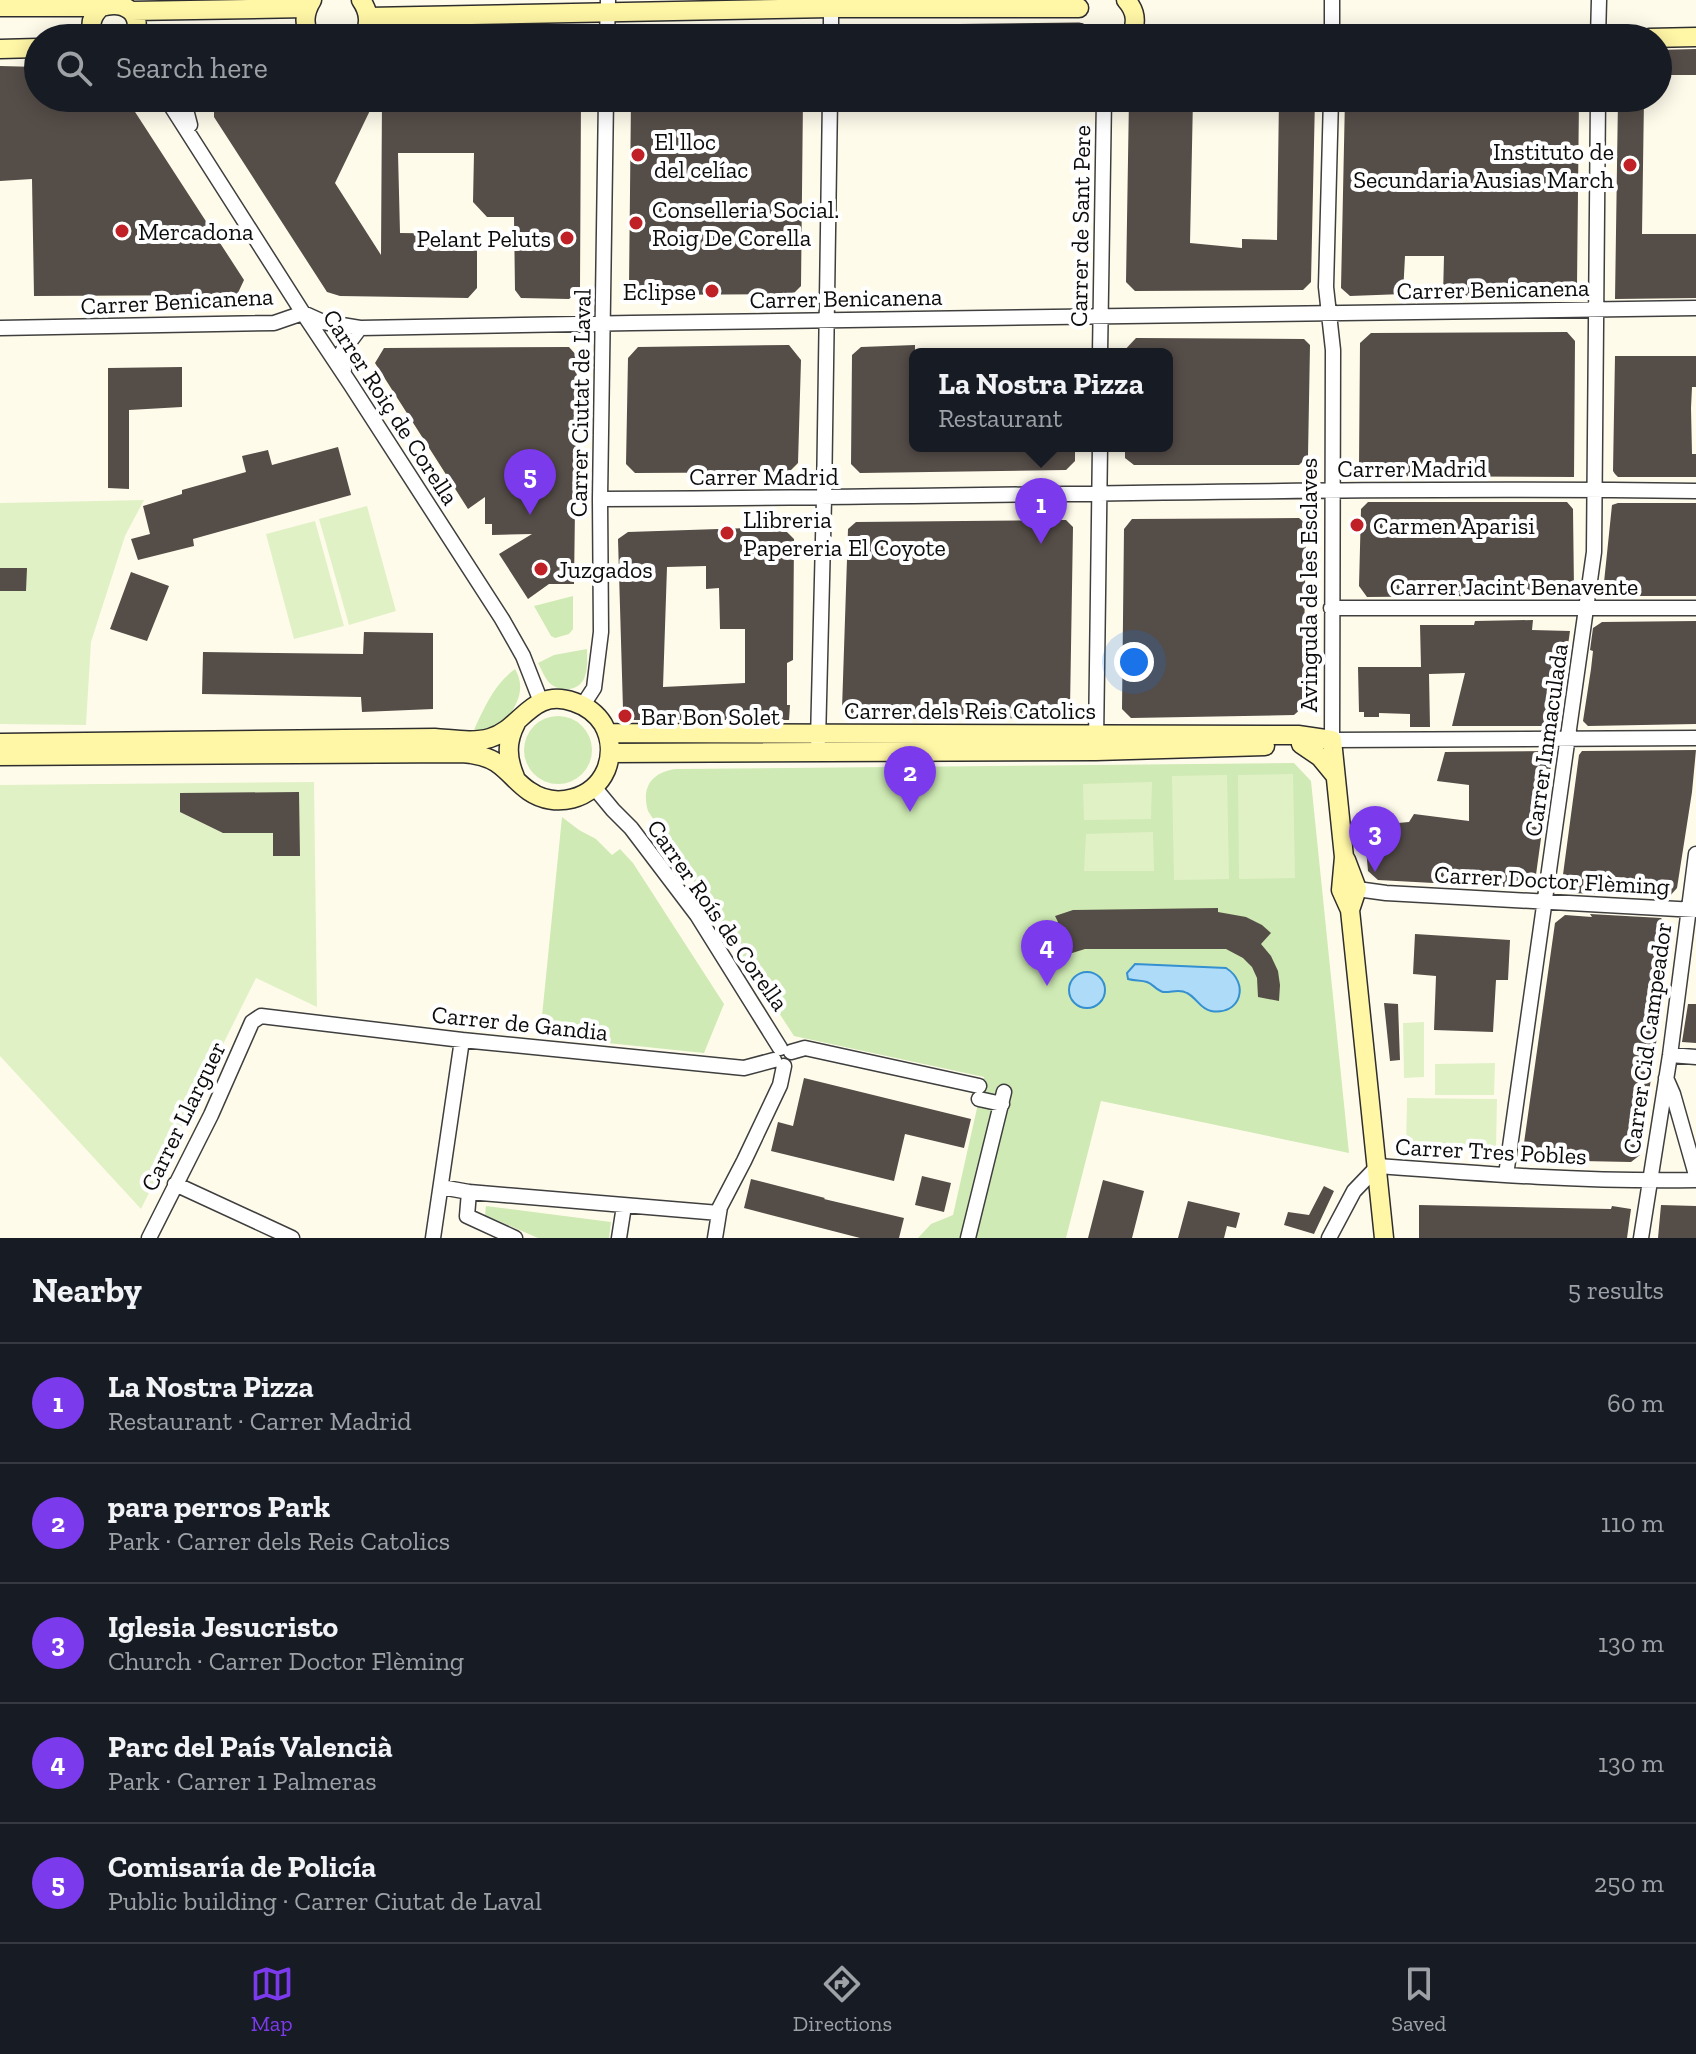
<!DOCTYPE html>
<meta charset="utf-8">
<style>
body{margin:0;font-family:"Zilla Slab",serif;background:#20242c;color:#f1f3f6}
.you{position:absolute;left:1134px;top:662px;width:28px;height:28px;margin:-20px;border:6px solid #fff;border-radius:50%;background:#1a73e8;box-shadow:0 0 0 12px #1a73e833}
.badge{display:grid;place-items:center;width:52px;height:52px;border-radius:50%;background:#7c3aed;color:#fff;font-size:26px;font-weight:700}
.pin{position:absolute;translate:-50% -66px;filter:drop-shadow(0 2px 4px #0008)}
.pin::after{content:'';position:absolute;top:42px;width:28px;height:24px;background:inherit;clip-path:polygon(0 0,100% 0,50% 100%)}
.popup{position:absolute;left:909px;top:348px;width:264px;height:104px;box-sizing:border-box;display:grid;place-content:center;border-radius:12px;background:#171b24;filter:drop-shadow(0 2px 6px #0005);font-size:26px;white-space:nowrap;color:#9ea1a6}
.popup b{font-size:30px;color:#f1f3f6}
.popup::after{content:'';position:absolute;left:50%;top:100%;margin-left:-16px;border:16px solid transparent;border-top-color:#171b24}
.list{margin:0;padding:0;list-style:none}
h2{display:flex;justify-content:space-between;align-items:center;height:104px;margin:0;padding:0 32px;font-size:34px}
h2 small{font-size:26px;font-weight:400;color:#9ea1a6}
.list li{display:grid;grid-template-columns:52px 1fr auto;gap:24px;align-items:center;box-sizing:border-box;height:120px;padding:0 32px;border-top:2px solid #363941}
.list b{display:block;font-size:30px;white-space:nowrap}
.list p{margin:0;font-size:26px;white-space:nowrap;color:#9ea1a6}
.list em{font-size:26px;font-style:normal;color:#9ea1a6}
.icon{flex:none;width:44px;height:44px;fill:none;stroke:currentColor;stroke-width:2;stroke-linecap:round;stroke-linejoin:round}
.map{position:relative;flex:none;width:1696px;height:1238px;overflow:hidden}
.search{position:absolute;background:#171b24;box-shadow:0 4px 20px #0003;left:24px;right:24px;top:24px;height:88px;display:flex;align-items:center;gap:20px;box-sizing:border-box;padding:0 28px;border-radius:44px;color:#9ea1a6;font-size:30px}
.sheet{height:704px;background:#171b24}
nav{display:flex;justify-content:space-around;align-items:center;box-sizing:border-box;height:112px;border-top:2px solid #363941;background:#171b24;font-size:22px;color:#9ea1a6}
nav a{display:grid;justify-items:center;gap:4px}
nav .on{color:#7c3aed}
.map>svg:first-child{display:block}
</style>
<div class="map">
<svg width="1696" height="1238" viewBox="0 0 1696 1238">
<rect width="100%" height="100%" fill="#fffbeb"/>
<path fill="#cfeab4" d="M 573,596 L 573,629 L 569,634 L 555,638 L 551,636 L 534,606 Z
M 587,649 C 587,657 588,668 585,676 C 581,690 563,693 552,685 C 545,680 542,670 538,663 L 554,655 Z
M 515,669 C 529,692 512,716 494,731 L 473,732 C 484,708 494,684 515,669 Z
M524 750a34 34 0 1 1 68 0a34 34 0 1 1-68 0Z
M 1294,763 L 1311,781 L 1349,1153 L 1101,1101 L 1066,1238 L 918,1238 L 931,1224 L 953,1215 L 984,1077 L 794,1036 L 648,811 C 641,787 652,772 676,769 Z
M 562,817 L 579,830 L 596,839 L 612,855 L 620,849 L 633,863 L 724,1004 L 704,1053 L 540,1036 Z
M 486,1206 L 611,1222 L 609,1238 L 538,1238 L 485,1215 Z"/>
<path fill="#e1f1c6" d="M 144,500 L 125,536 L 91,642 L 86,725 L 0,724 L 0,503 Z
M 367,506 L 396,611 L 349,625 L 319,519 Z
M 315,521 L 344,626 L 294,639 L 266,534 Z
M 1293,774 L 1295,878 L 1239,879 L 1238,775 Z
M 1227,775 L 1229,879 L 1174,880 L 1172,776 Z
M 314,782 L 317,1007 L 256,978 L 141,1209 L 0,1056 L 0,785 Z
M 1152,782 L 1151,819 L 1084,820 L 1083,784 Z
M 1153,832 L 1154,871 L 1084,871 L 1086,834 Z
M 1424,1022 L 1424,1077 L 1404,1078 L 1403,1023 Z
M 1495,1063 L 1494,1095 L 1435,1095 L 1435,1064 Z
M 1407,1098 L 1497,1099 L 1496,1149 L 1406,1147 Z"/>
<path fill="#aedbf7" stroke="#3490d0" stroke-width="2" d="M 1135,964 L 1226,968 C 1250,983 1241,1016 1211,1011 C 1200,1009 1197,998 1187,993 C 1179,988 1171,993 1163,992 C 1156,990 1153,984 1147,982 C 1141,980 1135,981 1128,979 L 1127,973 Z
M1069 990a18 18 0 1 1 36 0a18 18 0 1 1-36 0Z"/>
<path fill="#554d48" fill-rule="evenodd" d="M 1696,49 L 1696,75 L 1658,75 L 1658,50 Z
M 0,66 L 38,67 L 38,98 L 126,98 L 244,280 L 237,295 L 34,296 L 32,179 L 0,181 Z
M 214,98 L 376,98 L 335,183 L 381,255 L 382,98 L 581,98 L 580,289 L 569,299 L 521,298 L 515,290 L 514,217 L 487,217 L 473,202 L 474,153 L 398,153 L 400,233 L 470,234 L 477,242 L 477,288 L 468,298 L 340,296 L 327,292 L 214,117 Z
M 631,98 L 803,98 L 801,286 L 793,294 L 638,295 L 629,286 Z
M 1129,98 L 1193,98 L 1190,243 L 1242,248 L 1242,239 L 1277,240 L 1279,98 L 1315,98 L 1311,282 L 1303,290 L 1135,291 L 1126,282 Z
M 1345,98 L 1400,100 L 1400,98 L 1579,98 L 1577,286 L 1568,294 L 1443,296 L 1444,256 L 1405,256 L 1403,294 L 1350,296 L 1341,288 Z
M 1618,98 L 1644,98 L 1642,234 L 1696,234 L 1696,298 L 1615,299 Z
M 1567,332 L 1575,341 L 1574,477 L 1368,476 L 1359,466 L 1360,343 L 1371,333 Z
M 1136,338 L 1304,339 L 1310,345 L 1308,456 L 1299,465 L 1134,465 L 1125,458 L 1125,446 L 1167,446 L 1167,354 L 1121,354 Z
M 789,345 L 801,360 L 798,463 L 789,472 L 635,473 L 626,464 L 628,358 L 638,347 Z
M 915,345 L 915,446 L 1075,446 L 1075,461 L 1066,470 L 860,473 L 851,464 L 852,355 L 861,347 Z
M 569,347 L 577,356 L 574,584 L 549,584 L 528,599 L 499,554 L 532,534 L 492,535 L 492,524 L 485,524 L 485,497 L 468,509 L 375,363 L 384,348 Z
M 1615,356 L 1696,356 L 1696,387 L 1692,387 L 1691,408 L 1692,454 L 1696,454 L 1696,477 L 1618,477 L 1615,474 L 1613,471 Z
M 182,367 L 182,407 L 129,410 L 129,489 L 108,488 L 108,368 Z
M 338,447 L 351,495 L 193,539 L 194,546 L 138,560 L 131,539 L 150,534 L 143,506 L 182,494 L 182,490 L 246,472 L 242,456 L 268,450 L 272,465 Z
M 1368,502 L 1567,502 L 1573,509 L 1574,590 L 1569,595 L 1367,597 L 1359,586 L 1361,509 Z
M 1618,503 L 1696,503 L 1696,596 L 1607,596 L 1603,592 L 1612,505 Z
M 1299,518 L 1306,524 L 1303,707 L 1294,715 L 1131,718 L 1122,709 L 1124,529 L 1132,519 Z
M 1066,520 L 1073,527 L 1070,708 L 1060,718 L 851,719 L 842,709 L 848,529 L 856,522 Z
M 782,527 L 794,539 L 793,660 L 787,663 L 787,705 L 790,705 L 789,720 L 632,720 L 623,709 L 618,539 L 628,532 ZM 706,566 L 706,589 L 719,588 L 720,629 L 745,629 L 745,683 L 663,687 L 667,567 Z
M 0,568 L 27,568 L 26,591 L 0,591 Z
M 131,572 L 169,586 L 147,641 L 110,629 Z
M 1533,620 L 1532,630 L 1570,631 L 1568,645 L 1571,643 L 1570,648 L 1568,647 L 1556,726 L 1452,726 L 1465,673 L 1429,674 L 1430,727 L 1410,727 L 1410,714 L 1379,713 L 1379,717 L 1364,717 L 1364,712 L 1359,712 L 1358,667 L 1421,667 L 1420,625 L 1474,625 L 1475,621 Z
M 1696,621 L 1696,724 L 1588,726 L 1583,721 L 1591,669 L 1593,651 L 1590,650 L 1593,628 L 1602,622 Z
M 364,632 L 433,633 L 433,709 L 362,712 L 361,697 L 202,694 L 203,652 L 363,654 Z
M 1696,750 L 1692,792 L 1677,888 L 1669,897 L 1572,893 L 1562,882 L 1579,755 L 1582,751 Z
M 1553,751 L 1535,882 L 1527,888 L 1378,880 L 1368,871 L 1364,826 L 1409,822 L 1414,814 L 1469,821 L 1469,785 L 1437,781 L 1445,752 Z
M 299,792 L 300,856 L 273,856 L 273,833 L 223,833 L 180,812 L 180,793 Z
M 1218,908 L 1218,912 L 1246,917 L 1262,925 L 1271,933 L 1261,944 L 1271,956 L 1278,971 L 1280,985 L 1279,1001 L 1258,997 L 1257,978 L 1252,967 L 1243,958 L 1226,949 L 1085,949 L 1069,954 L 1060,962 L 1036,938 L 1058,922 L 1055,916 L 1073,910 Z
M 1590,914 L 1661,918 L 1672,932 L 1640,1155 L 1631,1162 L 1532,1160 L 1523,1150 L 1555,923 L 1565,915 L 1592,917 Z
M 1415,934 L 1510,940 L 1508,980 L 1496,980 L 1493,1032 L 1434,1030 L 1436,976 L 1413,974 Z
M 1384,1003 L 1398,1004 L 1400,1060 L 1390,1061 Z
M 1688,1004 L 1696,1004 L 1696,1043 L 1682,1042 Z
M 804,1078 L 971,1119 L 964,1148 L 905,1134 L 894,1181 L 771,1151 L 778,1122 L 793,1126 Z
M 922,1176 L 951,1183 L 944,1212 L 915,1205 Z
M 751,1179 L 825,1198 L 824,1199 L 904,1218 L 899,1238 L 860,1238 L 744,1208 Z
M 1103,1180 L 1144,1191 L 1132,1238 L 1088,1238 Z
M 1324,1186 L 1334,1191 L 1314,1234 L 1284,1225 L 1288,1212 L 1309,1215 Z
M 1188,1201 L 1240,1213 L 1236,1228 L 1227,1226 L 1224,1238 L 1178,1238 Z
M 1419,1205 L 1611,1209 L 1612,1206 L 1631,1209 L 1627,1238 L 1419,1238 Z
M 1661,1205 L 1696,1206 L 1696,1238 L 1658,1238 Z"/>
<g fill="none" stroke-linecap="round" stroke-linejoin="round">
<g stroke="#3f3f3f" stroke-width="17">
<path id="street" d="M 607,38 L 608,0
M 831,38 L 831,0
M 1332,38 L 1332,0
M 1598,38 L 1599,0
M 166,98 L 303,313 L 351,385 L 502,619 L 523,656 L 541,702
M 183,98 L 190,125
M 1331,98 L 1326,287 L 1333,350 L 1332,740 L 1696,738
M 0,328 L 274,323 L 303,313 L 323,322 L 360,328 L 632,323 L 1696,308
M 1100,354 L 1104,98
M 344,370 L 342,352 L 360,328
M 600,499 C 965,498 1331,486 1696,491
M 1331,608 L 1696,608
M 583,705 L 594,688 L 601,632 L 600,499 L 606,98
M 818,741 L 824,499 L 830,98
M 1096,742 L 1100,446
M 594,787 L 613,810 L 631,828 L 697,915 L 780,1048
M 1357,889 L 1386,893 L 1696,910
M 791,1052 L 805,1048 L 979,1086
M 1670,1055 L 1696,1057
M 1666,1078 L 1673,1094 L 1696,1175
M 979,1099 L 1002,1104
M 1506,1175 L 1594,552 L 1598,98
M 175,1184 L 292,1238
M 441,1187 L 469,1192 L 719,1213
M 469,1192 L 467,1216 L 515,1238
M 149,1238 L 211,1115 L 252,1022 L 261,1016 L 462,1040 L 744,1068 L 774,1060
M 433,1238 L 462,1040
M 619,1238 L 624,1206
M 715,1238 L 720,1207 L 744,1161 L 780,1085 L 784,1066
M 968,1238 L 1004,1092
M 1329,1238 L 1354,1191 L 1378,1166 C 1484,1174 1590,1182 1696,1180
M 1641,1238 L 1670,1055 L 1696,854"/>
</g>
<g stroke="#2e2e2e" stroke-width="21">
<path id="secondary" d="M 361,0 C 370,13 370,25 363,38
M 1126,0 C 1137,12 1137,24 1130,38
M 0,7 L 101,7 C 125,0 144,13 134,38
M 132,11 L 307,8
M 368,17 L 831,8 L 1079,8
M 94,38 C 89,26 91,16 101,7
M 311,38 C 303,25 304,13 312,0
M 690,38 L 1079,33
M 1649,38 L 1696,37
M 0,49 L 38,48
M 607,733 L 1298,735 L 1332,740
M 1332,740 L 1344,857 L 1341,890 L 1350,910 L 1384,1238
M 0,743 L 435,738 C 452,739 473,743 490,738 C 522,729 531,687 574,702 C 586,706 596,713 603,724 C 611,738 612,755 606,770 C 593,800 555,809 529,791 C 517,783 509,771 497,763 C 487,756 475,754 462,753 L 0,756
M 1301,744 L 1320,757 L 1334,774
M 610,753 L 1096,751 L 1265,746
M 515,777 C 507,758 506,742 516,723
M 1346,860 L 1357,889 L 1350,910"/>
</g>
<use href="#street" stroke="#fff" stroke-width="14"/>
<use href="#secondary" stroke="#fff6a6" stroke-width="18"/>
</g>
<g fill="#bf2127" stroke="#fff" stroke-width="3">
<circle cx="638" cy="155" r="8"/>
<circle cx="1630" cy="165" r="8"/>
<circle cx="636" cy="223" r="8"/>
<circle cx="122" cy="231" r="8"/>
<circle cx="567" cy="238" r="8"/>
<circle cx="712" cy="291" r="8"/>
<circle cx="1357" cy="525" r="8"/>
<circle cx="727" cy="533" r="8"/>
<circle cx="541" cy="569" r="8"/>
<circle cx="625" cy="716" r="8"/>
</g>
<g text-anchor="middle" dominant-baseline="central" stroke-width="8" stroke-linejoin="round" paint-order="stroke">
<g font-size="24" fill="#0c0c0c" stroke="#fff" text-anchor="start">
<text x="654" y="141">El lloc<tspan x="654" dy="28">del celíac</tspan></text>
<text x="1614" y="151" text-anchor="end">Instituto de<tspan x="1614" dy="28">Secundaria Ausias March</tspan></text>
<text x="652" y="209">Conselleria Social.<tspan x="652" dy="28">Roig De Corella</tspan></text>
<text x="138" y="231">Mercadona</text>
<text x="551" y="238" text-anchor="end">Pelant Peluts</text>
<text x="696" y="291" text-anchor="end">Eclipse</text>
<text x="743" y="519">Llibreria<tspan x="743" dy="28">Papereria El Coyote</tspan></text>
<text x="1373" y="525">Carmen Aparisi</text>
<text x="557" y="569">Juzgados</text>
<text x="641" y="716">Bar Bon Solet</text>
</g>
<g font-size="24" fill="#0c0c0c" stroke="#fff">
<text transform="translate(1080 226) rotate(-89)">Carrer de Sant Pere</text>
<text transform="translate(1493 289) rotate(-1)">Carrer Benicanena</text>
<text transform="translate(846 298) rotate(-1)">Carrer Benicanena</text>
<text transform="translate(177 301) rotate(-3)">Carrer Benicanena</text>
<text transform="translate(580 403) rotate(-89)">Carrer Ciutat de Laval</text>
<text transform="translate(391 407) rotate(57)">Carrer Roiç de Corella</text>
<text x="1412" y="468">Carrer Madrid</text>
<text x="764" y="476">Carrer Madrid</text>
<text transform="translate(1308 585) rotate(-90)">Avinguda de les Esclaves</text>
<text x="1514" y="586">Carrer Jacint Benavente</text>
<text x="970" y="710">Carrer dels Reis Catolics</text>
<text transform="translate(1546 740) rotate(-82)">Carrer Inmaculada</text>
<text transform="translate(1552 880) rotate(3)">Carrer Doctor Flèming</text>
<text transform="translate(718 915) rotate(55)">Carrer Roís de Corella</text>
<text transform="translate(520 1023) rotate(6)">Carrer de Gandia</text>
<text transform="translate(1647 1038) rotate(-82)">Carrer Cid Campeador</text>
<text transform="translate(183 1116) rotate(-64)">Carrer Llarguer</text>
<text transform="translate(1491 1151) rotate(3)">Carrer Tres Pobles</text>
</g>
</g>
</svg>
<div class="you"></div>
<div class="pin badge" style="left:1041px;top:544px">1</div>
<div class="popup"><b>La Nostra Pizza</b>Restaurant</div>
<div class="pin badge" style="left:910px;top:812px">2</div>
<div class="pin badge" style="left:1375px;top:872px">3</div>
<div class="pin badge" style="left:1047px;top:986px">4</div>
<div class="pin badge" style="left:530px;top:515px">5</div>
<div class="search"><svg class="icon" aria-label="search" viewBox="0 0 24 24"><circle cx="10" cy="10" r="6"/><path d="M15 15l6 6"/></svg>Search here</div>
</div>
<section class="sheet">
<h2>Nearby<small>5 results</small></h2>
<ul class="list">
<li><span class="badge">1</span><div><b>La Nostra Pizza</b><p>Restaurant · Carrer Madrid</p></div><em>60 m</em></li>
<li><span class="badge">2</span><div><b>para perros Park</b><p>Park · Carrer dels Reis Catolics</p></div><em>110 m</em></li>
<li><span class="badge">3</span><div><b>Iglesia Jesucristo</b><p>Church · Carrer Doctor Flèming</p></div><em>130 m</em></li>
<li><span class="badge">4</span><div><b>Parc del País Valencià</b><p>Park · Carrer 1 Palmeras</p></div><em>130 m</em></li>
<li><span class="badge">5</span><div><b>Comisaría de Policía</b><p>Public building · Carrer Ciutat de Laval</p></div><em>250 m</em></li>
</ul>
</section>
<nav>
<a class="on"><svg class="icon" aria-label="map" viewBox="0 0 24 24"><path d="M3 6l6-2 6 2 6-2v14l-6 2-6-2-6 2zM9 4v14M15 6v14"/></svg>Map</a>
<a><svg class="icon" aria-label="directions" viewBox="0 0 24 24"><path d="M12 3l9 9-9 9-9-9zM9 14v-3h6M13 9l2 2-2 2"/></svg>Directions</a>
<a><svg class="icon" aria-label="saved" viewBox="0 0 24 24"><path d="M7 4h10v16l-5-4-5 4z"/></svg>Saved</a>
</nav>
